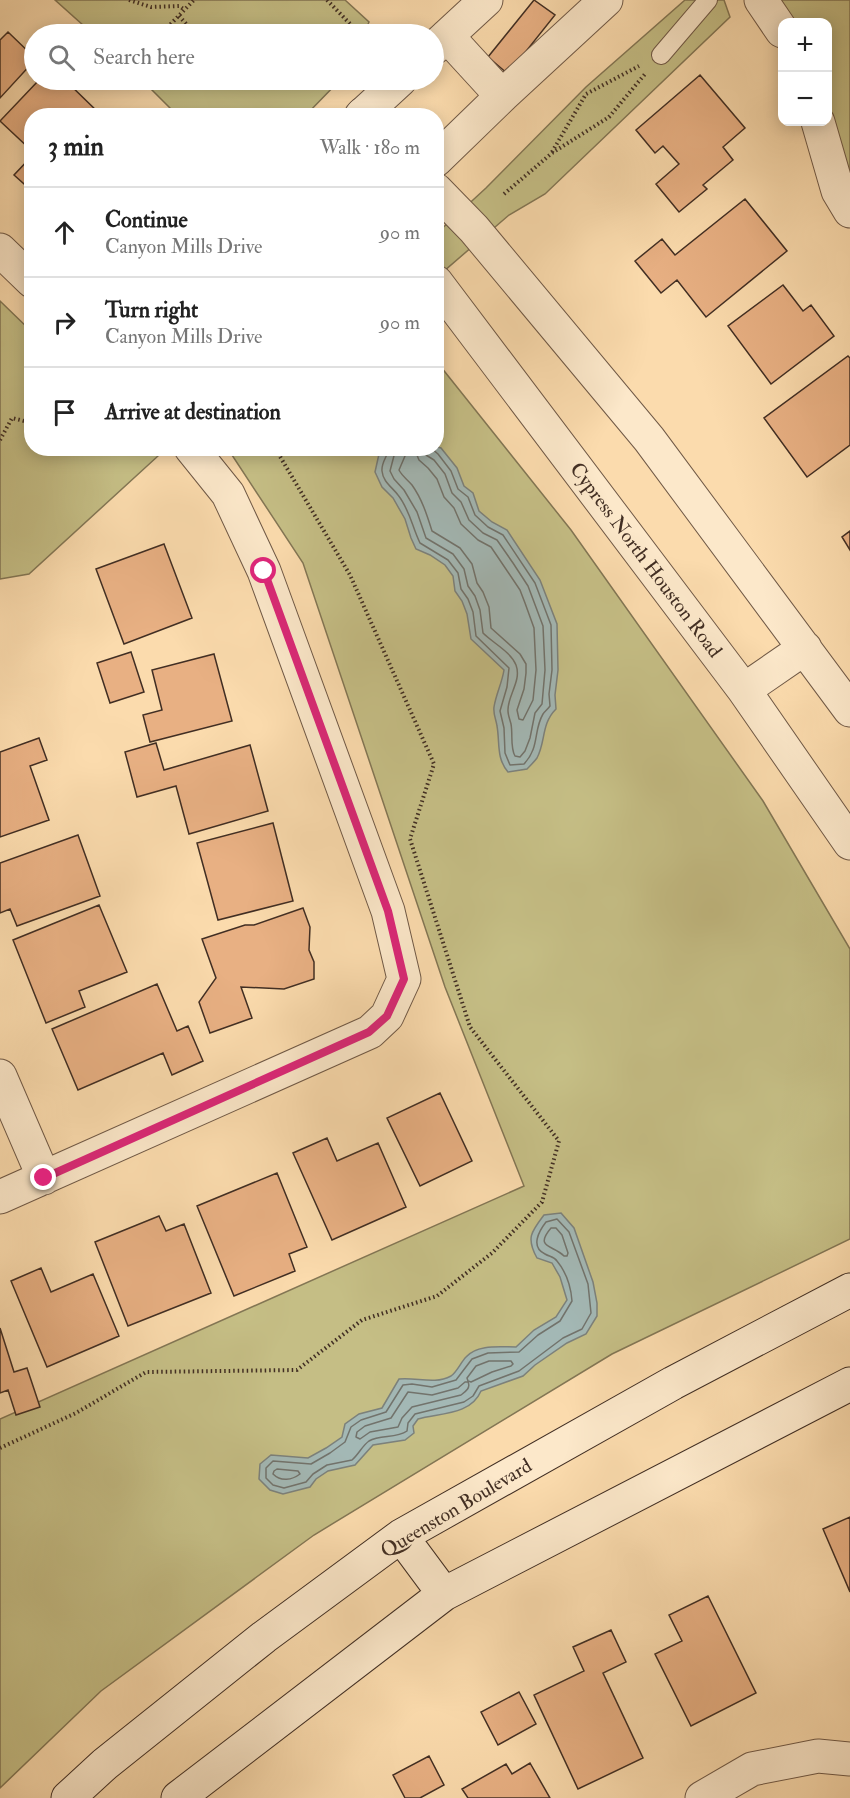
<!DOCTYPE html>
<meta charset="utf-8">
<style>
body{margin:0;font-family:"IM FELL Double Pica",serif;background:#f6f6f6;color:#222}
.controls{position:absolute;right:18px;top:18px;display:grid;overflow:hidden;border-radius:12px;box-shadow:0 3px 15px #0003}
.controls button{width:54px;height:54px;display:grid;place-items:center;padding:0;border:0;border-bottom:2px solid #e0e0e0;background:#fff;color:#222;font:30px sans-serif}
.stop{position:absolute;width:18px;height:18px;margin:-14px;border:4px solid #db2777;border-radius:50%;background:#fff}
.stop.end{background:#db2777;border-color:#fff;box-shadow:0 2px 6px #0008}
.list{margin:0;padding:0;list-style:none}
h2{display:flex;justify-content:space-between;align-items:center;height:78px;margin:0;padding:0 24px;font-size:26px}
h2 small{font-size:20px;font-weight:400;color:#767676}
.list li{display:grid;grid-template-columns:39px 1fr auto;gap:18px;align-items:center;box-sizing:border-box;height:90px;padding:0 24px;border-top:2px solid #e0e0e0}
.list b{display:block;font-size:22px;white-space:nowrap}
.list p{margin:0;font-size:20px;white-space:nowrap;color:#767676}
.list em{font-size:20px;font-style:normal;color:#767676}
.icon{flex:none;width:33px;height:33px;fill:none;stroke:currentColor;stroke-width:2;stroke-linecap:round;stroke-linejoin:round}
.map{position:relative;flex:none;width:850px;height:1798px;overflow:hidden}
.search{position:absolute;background:#fff;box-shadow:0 3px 15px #0003;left:24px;top:24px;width:420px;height:66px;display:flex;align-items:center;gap:15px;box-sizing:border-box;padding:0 21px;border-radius:33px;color:#767676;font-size:22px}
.panel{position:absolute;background:#fff;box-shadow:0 3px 15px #0003;left:24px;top:108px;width:420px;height:348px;border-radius:24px}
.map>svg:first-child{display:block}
</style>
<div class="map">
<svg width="850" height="1798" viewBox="0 0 850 1798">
<rect width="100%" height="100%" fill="#fbdbad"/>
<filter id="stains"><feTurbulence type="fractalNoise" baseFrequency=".00333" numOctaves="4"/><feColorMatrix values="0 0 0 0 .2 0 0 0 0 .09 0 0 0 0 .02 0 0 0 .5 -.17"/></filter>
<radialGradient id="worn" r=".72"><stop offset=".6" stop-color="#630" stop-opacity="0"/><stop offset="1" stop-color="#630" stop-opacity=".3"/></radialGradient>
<path fill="#c5be85" stroke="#837654" stroke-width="1.5" d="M 55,0 L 345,0 L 369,22 L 364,34 L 93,34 Z
M 685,0 L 724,0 L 730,17 L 545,194 L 509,215 L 437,277 L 437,233 L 486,188 L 586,87 Z
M 779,0 L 850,0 L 850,186 L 828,122 L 828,22 L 792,22 Z
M 142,80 L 340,80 L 305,116 L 177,115 Z
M 0,301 L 31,331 L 32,448 L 153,449 L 158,456 L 29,574 L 0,579 Z
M 437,362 L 571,530 L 763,801 L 850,949 L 850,1239 L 612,1354 L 314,1535 L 101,1691 L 0,1788 L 0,1419 L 524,1186 L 445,987 L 303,563 L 228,449 L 436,448 Z"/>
<path fill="#a3b8b5" stroke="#7c817b" stroke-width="1.5" d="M 437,447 L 441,448 L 457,468 L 464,486 L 473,493 L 479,511 L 492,522 L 507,530 L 540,580 L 557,624 L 558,670 L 555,695 L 556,709 C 541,724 546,741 537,758 C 534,762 530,766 527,769 L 508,772 C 496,758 500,742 497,726 C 496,719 493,714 494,707 C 496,694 502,683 504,670 L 471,639 L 467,614 L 462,601 L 455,591 L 453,576 L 445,565 L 430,555 L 416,549 L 411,538 L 405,519 L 393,498 L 382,487 L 375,472 L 379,454 L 386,449 L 436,448 Z
M 561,1213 L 574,1228 L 593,1282 L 597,1303 L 597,1316 L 586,1334 L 567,1343 L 535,1365 L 523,1376 L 481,1391 C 471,1415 440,1413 418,1419 L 413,1426 L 414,1433 L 405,1440 L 373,1445 L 355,1465 L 328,1471 L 316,1479 L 310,1487 L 283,1494 L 270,1490 L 259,1479 L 260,1464 L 271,1455 L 308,1458 L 326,1448 L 342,1437 L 345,1424 L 359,1414 L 382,1408 L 399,1379 C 417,1377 434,1385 451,1376 C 457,1372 461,1362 466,1357 C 477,1344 500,1347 516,1347 L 534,1330 L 556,1317 L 567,1300 L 560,1277 L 552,1263 L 537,1258 C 526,1238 531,1232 544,1215 Z"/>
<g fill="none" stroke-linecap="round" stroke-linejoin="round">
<path stroke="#72736c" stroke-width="1.5" d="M 389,448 C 388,456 381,462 382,471 C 383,482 392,487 398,495 C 410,510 412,527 420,543 L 448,560 L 458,573 L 461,589 L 468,599 L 473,612 L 476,636 L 509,668 L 507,687 L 500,711 L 504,728 L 505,753 L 510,765 L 524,764 C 540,747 533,731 543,714 C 545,711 548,709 550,706 L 549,694 L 552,670 L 551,625 L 535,583 L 503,535 L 488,527 L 475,515 L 468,497 L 458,489 L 451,471 L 438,454 L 431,448
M 396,448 L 390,471 L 394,479 L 404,490 L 417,512 L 426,538 L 453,554 L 464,569 L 468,586 L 475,596 L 480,610 L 483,633 C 493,643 511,652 516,665 C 522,681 507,696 508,711 C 508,715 510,720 511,724 C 513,735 510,747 515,756 L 520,757 L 525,751 L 530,738 L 535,713 L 542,704 L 545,670 L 543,626 L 528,586 L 513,563 L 497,540 L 483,533 L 469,520 L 461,502 L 452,493 L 445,474 L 434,460 L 426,455 L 423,448
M 405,448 L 405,456 L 399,470 C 402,476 407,479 412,485 C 422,499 427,515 432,531 L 460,548 L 472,564 L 477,583 L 483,592 L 489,607 L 491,628 L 520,654 L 526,664 L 526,673 L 524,689 L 517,710 L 519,719 L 523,720 L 533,700 L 536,670 L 534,628 L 525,603 L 520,590 L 491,547 L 478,540 L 461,524 L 454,508 L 444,497 L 437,479 L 428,468 L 419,460 L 414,448
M 557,1219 L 569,1232 L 588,1284 L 591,1313 L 582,1329 L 563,1338 L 519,1371 L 479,1386 L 473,1396 L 464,1402 L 415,1414 L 408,1423 L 407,1431 C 396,1439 380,1434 369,1441 C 362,1446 359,1454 352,1460 L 327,1465 L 313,1474 L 306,1482 L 284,1488 L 273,1485 L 266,1478 L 266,1468 L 273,1461 L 311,1464 L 330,1453 L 345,1442 L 351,1427 L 361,1420 L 386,1412 L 403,1385 L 412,1384 L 432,1387 L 456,1380 L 472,1359 L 488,1353 L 519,1352 L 538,1335 L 560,1321 L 572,1301 C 571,1287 566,1272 557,1261 C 554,1256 550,1257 545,1254 C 530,1247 539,1231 546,1222 Z
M 551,1228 L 556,1228 L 562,1235 L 568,1253 L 567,1256 L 564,1256 C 553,1245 534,1248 551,1228 Z
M 489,1361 L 511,1361 L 513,1364 L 511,1366 L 492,1372 L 471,1382 L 468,1381 L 467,1378 L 476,1366 Z
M 465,1382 L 468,1382 C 471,1388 465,1392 461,1395 L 412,1407 L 402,1418 L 398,1427 L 370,1432 L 360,1439 L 356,1437 L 357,1432 L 365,1426 L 391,1418 L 408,1392 L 432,1395 L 458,1388 Z
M 277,1469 L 298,1471 L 300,1474 C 292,1480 281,1482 273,1474 L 274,1471 Z"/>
</g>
<path fill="#e8b083" stroke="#412e23" stroke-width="1.5" d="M 534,0 L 555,15 L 508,74 L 488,57 Z
M 8,32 L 34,57 L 34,61 L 0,98 L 0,40 Z
M 700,75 L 745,128 L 723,147 L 733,160 L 703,185 L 707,189 L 679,212 L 656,184 L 679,164 L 663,146 L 655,153 L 636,130 Z
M 39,80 L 65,80 L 102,116 L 32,116 L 32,151 L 0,121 Z
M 32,156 L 32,191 L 14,175 Z
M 745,199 L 787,251 L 706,317 L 677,280 L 661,293 L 635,261 L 662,239 L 675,255 Z
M 783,285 L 803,311 L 811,305 L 834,336 L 771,384 L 728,326 Z
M 848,356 L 850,358 L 850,445 L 807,477 L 764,418 Z
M 850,531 L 850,550 L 842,537 Z
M 164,544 L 192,618 L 124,644 L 96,569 Z
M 131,652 L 144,692 L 110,703 L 97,663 Z
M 214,654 L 232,721 L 150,742 L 143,715 L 162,710 L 152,670 Z
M 39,738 L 47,760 L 30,766 L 49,820 L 0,837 L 0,752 Z
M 156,743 L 164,770 L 250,745 L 268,811 L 189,834 L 176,786 L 137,797 L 125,752 Z
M 273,823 L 293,901 L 218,920 L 197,843 Z
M 78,835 L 100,896 L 17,926 L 10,909 L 0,913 L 0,863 Z
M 99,905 L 127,972 L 79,991 L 85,1007 L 46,1023 L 13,940 Z
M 303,908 L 310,927 L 309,950 L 314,962 L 314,979 L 284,989 L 241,987 L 252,1018 L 210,1033 L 199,1002 L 216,978 L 202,939 L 245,925 L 254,925 Z
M 157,984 L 177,1031 L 188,1026 L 203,1061 L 172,1075 L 163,1053 L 78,1090 L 52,1029 Z
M 440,1093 L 472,1161 L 420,1186 L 387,1118 Z
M 327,1138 L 337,1161 L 378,1143 L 406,1207 L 332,1240 L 293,1153 Z
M 277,1173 L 307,1247 L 289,1254 L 295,1271 L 234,1296 L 197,1206 Z
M 159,1216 L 166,1231 L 184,1224 L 211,1293 L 128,1326 L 95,1242 Z
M 41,1268 L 51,1292 L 93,1274 L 119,1336 L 47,1367 L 11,1281 Z
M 0,1328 L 14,1372 L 27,1368 L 40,1407 L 16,1415 L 8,1390 L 0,1393 Z
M 850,1517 L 850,1592 L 823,1529 Z
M 708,1596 L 756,1693 L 691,1726 L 655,1654 L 682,1641 L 669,1615 Z
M 611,1630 L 626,1662 L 603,1673 L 643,1758 L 578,1789 L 534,1695 L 584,1671 L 573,1647 Z
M 519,1692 L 536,1724 L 498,1745 L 481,1712 Z
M 429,1756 L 444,1785 L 420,1798 L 405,1798 L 393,1775 Z
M 530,1763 L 550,1798 L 468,1798 L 462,1789 L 506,1764 L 512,1774 Z"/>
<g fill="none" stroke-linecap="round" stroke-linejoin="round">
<g stroke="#705946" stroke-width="20">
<path id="service" d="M 661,55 L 708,0"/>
</g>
<g stroke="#705946" stroke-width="35">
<path id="minor" d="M 761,0 L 782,31
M 447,36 L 502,96
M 434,48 L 486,0
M 361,116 L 400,80
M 818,122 L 838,191 L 850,211
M 436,160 L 502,96 L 606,0
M 0,250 L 32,281
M 0,1076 L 44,1178
M 0,1197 L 370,1032 L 387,1016 L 404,979 L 388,911 L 264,571 L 228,494 L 191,448
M 702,1798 L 752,1769 L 818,1756 L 850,1759"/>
</g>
<g stroke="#705946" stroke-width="35">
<path id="tertiary" d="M 363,114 L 365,116
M 436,190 L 474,229 L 649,439 L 850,710
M 436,282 L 744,690 L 850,843
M 744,690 L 805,648"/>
</g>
<g stroke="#412e23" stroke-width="35">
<path id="secondary" d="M 401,1536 L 444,1594
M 68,1798 L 105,1764 L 264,1637 L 401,1536 L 673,1383 L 850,1290
M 178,1798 L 444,1594 L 850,1384"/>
</g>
<path stroke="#412e23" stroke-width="4" stroke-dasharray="1.5 3" stroke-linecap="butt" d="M 129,0 L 151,7 L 179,6 L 185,10
M 327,0 L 355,29
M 179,16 L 189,27
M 161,34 L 194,0
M 552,152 L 586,94 L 639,66
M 504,194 L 552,153 L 609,117 L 645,74
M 0,440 L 12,418 L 32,423
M 0,1448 L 76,1413 L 146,1372 L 297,1370 L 362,1320 L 437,1296 L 492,1253 L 542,1202 L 559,1141 L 470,1027 L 410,839 L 434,764 L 350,575 L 275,448"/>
<use href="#service" stroke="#fce8ca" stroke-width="18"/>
<use href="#minor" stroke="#fce8ca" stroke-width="33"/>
<use href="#tertiary" stroke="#fce8ca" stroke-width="33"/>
<use href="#secondary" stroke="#fce8ca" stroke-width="33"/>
</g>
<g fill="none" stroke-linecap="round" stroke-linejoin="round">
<path stroke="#db2777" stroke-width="8" d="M 44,1178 L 369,1032 L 387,1016 L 404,979 L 388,911 L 264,571"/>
</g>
<g text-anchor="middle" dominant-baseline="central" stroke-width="6" stroke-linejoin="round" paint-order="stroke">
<g font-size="20" fill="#412e23" stroke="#fce8ca">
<text transform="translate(646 560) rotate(53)">Cypress North Houston Road</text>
<text transform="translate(456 1508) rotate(-31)">Queenston Boulevard</text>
</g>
</g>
<rect width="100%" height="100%" filter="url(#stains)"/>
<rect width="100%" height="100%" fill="url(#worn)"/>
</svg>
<div class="controls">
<button>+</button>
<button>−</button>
</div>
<div class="stop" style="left:264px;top:571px"></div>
<div class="stop end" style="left:44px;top:1178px"></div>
<div class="search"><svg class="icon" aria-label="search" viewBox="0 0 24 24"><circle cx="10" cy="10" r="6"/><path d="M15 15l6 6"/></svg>Search here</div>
<section class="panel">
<h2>3 min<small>Walk · 180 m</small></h2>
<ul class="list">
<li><svg class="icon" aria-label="ahead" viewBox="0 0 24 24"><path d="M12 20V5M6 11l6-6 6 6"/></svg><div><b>Continue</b><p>Canyon Mills Drive</p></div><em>90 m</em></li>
<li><svg class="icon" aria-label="right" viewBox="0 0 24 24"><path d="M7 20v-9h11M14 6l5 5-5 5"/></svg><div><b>Turn right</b><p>Canyon Mills Drive</p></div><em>90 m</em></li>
<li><svg class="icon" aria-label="arrive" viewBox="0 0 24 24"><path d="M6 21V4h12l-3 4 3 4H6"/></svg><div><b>Arrive at destination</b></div></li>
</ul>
</section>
</div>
